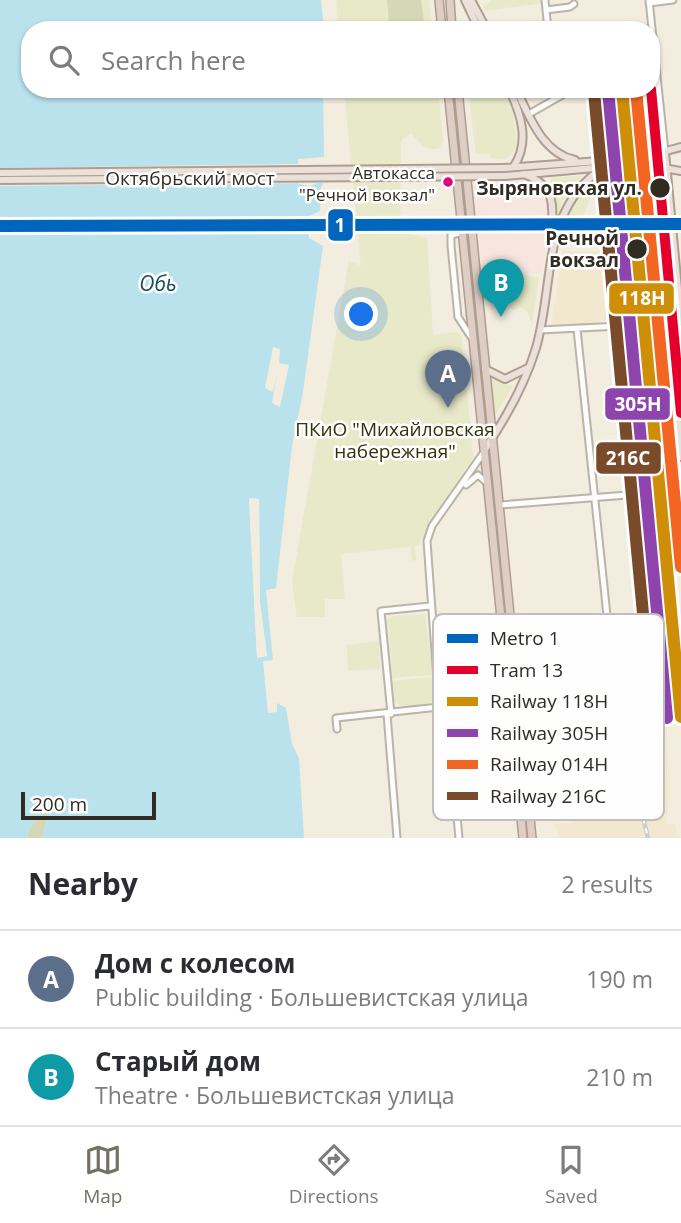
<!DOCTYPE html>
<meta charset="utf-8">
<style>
body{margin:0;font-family:"Open Sans",sans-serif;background:#f7f7f7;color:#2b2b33}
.scale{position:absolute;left:21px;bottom:18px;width:135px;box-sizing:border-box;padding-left:7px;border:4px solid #302c22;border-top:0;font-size:19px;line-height:24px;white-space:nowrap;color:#302c22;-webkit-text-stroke:5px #fefefe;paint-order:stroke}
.you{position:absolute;left:362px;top:315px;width:24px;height:24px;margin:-18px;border:5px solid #fff;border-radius:50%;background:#1a73e8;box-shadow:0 0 0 10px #1a73e833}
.badge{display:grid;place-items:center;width:46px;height:46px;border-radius:50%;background:#747064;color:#fff;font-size:23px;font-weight:700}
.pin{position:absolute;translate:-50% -58px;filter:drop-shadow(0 2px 4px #0008)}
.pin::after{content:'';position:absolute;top:37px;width:24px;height:21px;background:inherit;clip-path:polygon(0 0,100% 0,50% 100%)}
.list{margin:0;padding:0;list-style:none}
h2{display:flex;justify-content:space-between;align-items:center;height:91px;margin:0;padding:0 28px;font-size:30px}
h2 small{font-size:23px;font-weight:400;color:#7c7c81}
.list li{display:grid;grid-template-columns:46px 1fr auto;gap:21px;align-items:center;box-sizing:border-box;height:98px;padding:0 28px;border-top:2px solid #e1e1e2}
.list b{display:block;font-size:26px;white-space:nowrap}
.list p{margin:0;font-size:23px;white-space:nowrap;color:#7c7c81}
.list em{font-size:23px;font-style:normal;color:#7c7c81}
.icon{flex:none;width:38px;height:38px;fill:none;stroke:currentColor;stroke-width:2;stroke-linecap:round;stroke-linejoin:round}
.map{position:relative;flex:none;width:681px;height:838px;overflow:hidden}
.search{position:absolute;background:#fff;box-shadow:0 2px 5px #0004;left:21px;right:21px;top:21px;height:77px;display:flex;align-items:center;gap:18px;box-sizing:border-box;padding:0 24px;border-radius:28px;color:#7c7c81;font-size:26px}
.sheet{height:287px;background:#fff}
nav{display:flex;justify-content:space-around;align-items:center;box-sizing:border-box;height:98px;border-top:2px solid #e1e1e2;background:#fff;font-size:19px;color:#7c7c81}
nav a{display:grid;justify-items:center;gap:4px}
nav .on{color:#747064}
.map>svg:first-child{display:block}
</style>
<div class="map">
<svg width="681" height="838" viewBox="0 0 681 838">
<rect width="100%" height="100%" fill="#f2edde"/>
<path fill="#f7e5df" d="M 472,177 L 519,178 L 542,188 L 549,201 L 550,215 L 542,272 L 524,274 L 523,268 L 483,278 Z"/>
<path fill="#f1e8cf" d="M 563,251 L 598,251 L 617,293 L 617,317 L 596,322 L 551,326 Z
M 633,668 L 635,685 L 657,683 L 658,687 L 665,687 L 670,794 L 666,824 L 675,823 L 678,838 L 560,838 L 554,824 L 572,823 L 571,818 L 581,816 L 581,813 L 592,808 L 591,800 L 567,798 L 545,804 L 538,797 L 535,772 L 565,771 L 561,735 L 574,734 L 572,719 L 593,716 L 588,674 Z"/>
<path fill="#e7e9c9" d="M 336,0 L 429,0 L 432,30 L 339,30 Z
M 491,0 L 542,0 L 543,3 L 485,11 L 483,7 Z
M 344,89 L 438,89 L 443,142 L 439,148 C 425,152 420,143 411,133 L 401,141 L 400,232 L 427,238 L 433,335 L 458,332 L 462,338 L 473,458 L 434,515 L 419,545 L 414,547 L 417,560 L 412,561 L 410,547 L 341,554 L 345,599 L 325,599 L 325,617 L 297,617 L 292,581 L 349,260 L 361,266 Z
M 468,89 L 503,89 L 513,109 L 517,148 L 506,159 L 491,158 L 490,154 L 476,154 Z
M 582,176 L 563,200 L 556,223 L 557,202 L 550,183 L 551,177 Z
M 578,197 L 591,197 C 586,208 581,219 579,233 L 566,234 L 570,212 Z
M 513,273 L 539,277 L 532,324 L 527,311 L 520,307 L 514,310 L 501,302 L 491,310 L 487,282 L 491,278 L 495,279 L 500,286 L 501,278 L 505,274 Z
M 490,378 L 513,386 L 494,417 Z
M 425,614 L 433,675 L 392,678 L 389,627 L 386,622 L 393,616 Z
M 379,641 L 380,669 L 348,671 L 347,645 Z
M 433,677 L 435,700 L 433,702 L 405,708 L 394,701 L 391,681 Z"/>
<path fill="#d5d8b5" d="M 387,0 L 421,0 L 425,30 L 390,30 Z
M 50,803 L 43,838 L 27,838 L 29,829 Z"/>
<path fill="#bae2ed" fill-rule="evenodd" d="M 0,0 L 321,0 L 324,30 L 30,30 L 30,89 L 323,89 L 324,157 L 298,159 L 299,184 L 310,186 L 326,179 L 321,187 L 320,211 L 307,217 L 309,238 L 323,246 L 303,392 L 292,446 L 276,588 L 266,590 L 273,660 L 263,661 L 268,713 L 277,712 L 277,703 L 286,708 L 292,744 L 299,758 L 304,838 L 43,838 L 49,805 L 29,829 L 27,838 L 0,838 ZM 249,498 L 259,499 L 260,603 L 267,655 L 257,657 Z"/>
<path fill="#f2edde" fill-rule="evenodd" d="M 301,164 L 302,181 L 309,183 L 316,177 L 329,179 L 328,183 L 0,186 L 0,168 Z
M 273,347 L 280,349 L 279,363 L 289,365 L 280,407 L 272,403 L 277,374 L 273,392 L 265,388 Z
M 249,498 L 259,499 L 260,603 L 267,656 L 257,658 ZM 252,502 L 255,502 L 257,603 L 263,653 L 260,654 L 256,604 Z"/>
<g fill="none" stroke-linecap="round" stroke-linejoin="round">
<g stroke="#b8b4a9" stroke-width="9">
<path id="minor" d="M 545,0 L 548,30
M 649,0 L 665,152
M 649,3 L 673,0
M 546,10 L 570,7 L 574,4
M 529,114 L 564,94 L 563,89
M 464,232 L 451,235 L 451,246 L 458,317 L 471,337
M 577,329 L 612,663
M 540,330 L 620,326 L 633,339 L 645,486 L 642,498 C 656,515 658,617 661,644 L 655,658
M 466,485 L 478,475 L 487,483
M 500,505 L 627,495 L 642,498
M 439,707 L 427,541 L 432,526 L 484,452
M 387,714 L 397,838
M 391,714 L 381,611 L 430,606
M 337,729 L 336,718 L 439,707 L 447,711 L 459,838"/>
</g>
<g stroke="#af9e8f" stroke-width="10">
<path id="major" d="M 465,0 L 479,30
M 471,0 L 487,30
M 509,89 C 521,114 530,142 514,166
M 516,89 C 530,117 542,153 575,160
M 665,152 L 681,321
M 505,168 L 640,158 L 681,147
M 655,168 L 681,457
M 524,174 C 561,188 550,208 553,239
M 505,176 L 640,164 L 681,171
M 485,369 L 505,379 L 528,368
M 485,449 C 506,418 525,384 536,348 C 555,283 540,209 604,167
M 507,673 L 681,656"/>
</g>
<g stroke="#af9e8f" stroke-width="10">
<path id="highway" d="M 439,0 L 442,30
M 450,0 L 452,30
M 448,89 L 523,838
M 458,89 L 532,838"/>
</g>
<use href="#minor" stroke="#fdfcfa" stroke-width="5"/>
<use href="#major" stroke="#eae1db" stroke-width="6"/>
<use href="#highway" stroke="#decec5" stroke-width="7"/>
<g stroke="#cecdc9" stroke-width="4.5">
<path id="rail" d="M 641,809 L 648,838"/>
</g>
<use href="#rail" stroke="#fefefe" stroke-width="2" stroke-dasharray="5" stroke-linecap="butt"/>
<g stroke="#af9e8f" stroke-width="10" stroke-linecap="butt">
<path id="major-bridge" d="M 0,173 L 505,168
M 0,180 L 505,176"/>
</g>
<use href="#major-bridge" stroke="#eae1db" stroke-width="6"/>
<g stroke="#fefefe" stroke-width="18">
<path id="rail-1" d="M 622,89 L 681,717"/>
</g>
<g stroke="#fefefe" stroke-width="18">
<path id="rail-2" d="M 608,90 L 667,718"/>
</g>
<g stroke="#fefefe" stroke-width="18">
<path id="rail-3" d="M 636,89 L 681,567"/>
</g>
<g stroke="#fefefe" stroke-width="18">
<path id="rail-4" d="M 594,92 L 653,720"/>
</g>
<use href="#rail-1" stroke="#cf8e07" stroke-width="12"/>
<use href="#rail-2" stroke="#8e44ad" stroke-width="12"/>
<use href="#rail-3" stroke="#f26522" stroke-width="12"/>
<use href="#rail-4" stroke="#7a4b2a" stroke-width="12"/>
<g stroke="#fefefe" stroke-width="16">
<path id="tram-1" d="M 651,89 L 681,413"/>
</g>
<use href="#tram-1" stroke="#e4002b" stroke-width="10"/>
<g stroke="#fefefe" stroke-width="18">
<path id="metro-1" d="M 0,226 L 681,224"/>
</g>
<use href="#metro-1" stroke="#0065bd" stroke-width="12"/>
</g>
<circle fill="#e5007d" stroke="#fefefe" stroke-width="2.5" cx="448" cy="182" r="6"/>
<g fill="#302c22" stroke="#fefefe" stroke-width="2.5">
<circle cx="660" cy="188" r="11"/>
<circle cx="637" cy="249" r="11"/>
</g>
<g text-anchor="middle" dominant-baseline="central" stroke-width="5" stroke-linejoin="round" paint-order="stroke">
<g font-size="17" fill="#302c22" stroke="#fefefe" text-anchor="end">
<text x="435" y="172">Автокасса<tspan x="435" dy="22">"Речной вокзал"</tspan></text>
</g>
<g font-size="19" fill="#302c22" stroke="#fefefe">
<text x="190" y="178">Октябрьский мост</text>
</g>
<g font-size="19" font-weight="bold" fill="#302c22" stroke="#fefefe" text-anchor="end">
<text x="642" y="188">Зыряновская ул.</text>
<text x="619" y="238">Речной<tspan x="619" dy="22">вокзал</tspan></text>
</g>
<g font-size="19" fill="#30340c" stroke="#fefefe">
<text x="395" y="429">ПКиО "Михайловская<tspan x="395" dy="22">набережная"</tspan></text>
</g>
<g font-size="21" font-style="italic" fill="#1c4d5e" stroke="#fefefe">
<text x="158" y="283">Обь</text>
</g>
</g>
<rect x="433" y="614" width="231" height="206" rx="10" fill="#fefefe" stroke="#c0bfbc" stroke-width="2"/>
<rect x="447" y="634" width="31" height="9" fill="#0065bd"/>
<rect x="447" y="666" width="31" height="8" fill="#e4002b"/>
<rect x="447" y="697" width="31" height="9" fill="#cf8e07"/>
<rect x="447" y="729" width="31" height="8" fill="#8e44ad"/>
<rect x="447" y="760" width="31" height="9" fill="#f26522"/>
<rect x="447" y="792" width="31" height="8" fill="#7a4b2a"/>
<g font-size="19" fill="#302c22">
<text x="490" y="645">Metro 1</text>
<text x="490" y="677">Tram 13</text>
<text x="490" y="708">Railway 118Н</text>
<text x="490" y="740">Railway 305Н</text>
<text x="490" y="771">Railway 014Н</text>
<text x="490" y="803">Railway 216С</text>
</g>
<g stroke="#fefefe" stroke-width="2.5">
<rect x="327" y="208" width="27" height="34" rx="7" fill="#0065bd"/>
<rect x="608" y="282" width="67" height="33" rx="7" fill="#cf8e07"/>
<rect x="604" y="387" width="67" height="34" rx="7" fill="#8e44ad"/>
<rect x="595" y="441" width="67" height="34" rx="7" fill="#7a4b2a"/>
</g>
<g font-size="19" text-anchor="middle" font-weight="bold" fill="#fff">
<text x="340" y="232">1</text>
<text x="642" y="305">118Н</text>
<text x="638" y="411">305Н</text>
<text x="628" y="465">216С</text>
</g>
</svg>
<div class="scale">200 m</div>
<div class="you"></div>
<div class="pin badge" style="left:448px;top:408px;background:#5c6f8a">A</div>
<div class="pin badge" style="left:501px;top:317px;background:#0f9aa8">B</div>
<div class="search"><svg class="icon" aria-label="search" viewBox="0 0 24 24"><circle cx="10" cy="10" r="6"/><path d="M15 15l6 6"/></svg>Search here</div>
</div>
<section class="sheet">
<h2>Nearby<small>2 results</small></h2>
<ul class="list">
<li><span class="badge" style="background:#5c6f8a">A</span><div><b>Дом с колесом</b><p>Public building · Большевистская улица</p></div><em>190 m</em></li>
<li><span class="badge" style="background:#0f9aa8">B</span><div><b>Старый дом</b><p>Theatre · Большевистская улица</p></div><em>210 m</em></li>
</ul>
</section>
<nav>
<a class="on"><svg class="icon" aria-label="map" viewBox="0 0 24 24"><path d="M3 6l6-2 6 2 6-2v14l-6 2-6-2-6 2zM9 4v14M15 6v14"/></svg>Map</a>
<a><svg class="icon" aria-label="directions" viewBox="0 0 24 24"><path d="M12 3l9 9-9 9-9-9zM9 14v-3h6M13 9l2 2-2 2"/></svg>Directions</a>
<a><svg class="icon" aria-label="saved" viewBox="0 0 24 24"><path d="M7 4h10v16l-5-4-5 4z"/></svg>Saved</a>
</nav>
